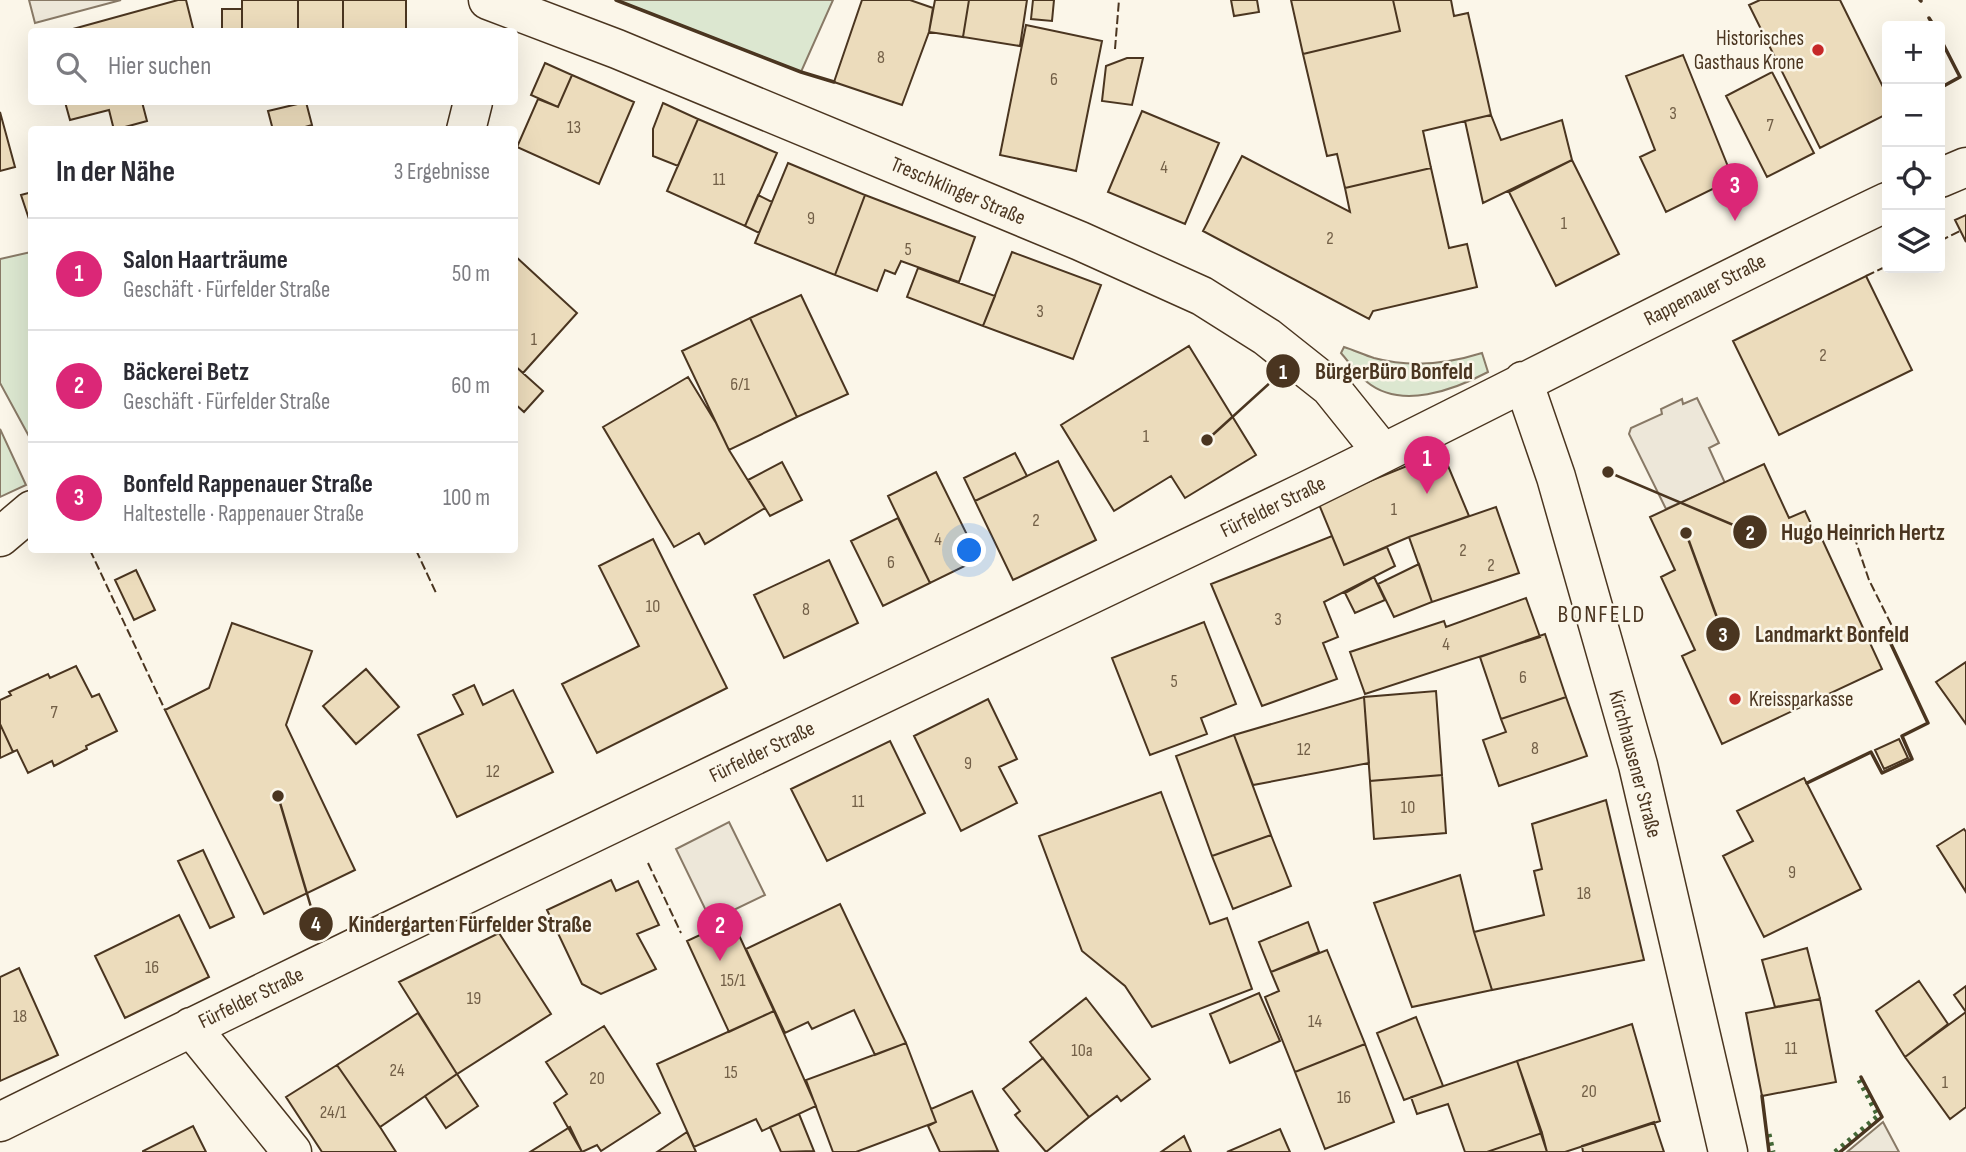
<!DOCTYPE html>
<html lang="de">
<meta charset="utf-8">
<style>
body{margin:0;font-family:"Sofia Sans Condensed",sans-serif;background:#f2f2f3;color:#2b2b33}
.controls{position:absolute;right:21px;top:21px;display:grid;overflow:hidden;border-radius:7px;box-shadow:0 7px 28px #0002}
.controls button{width:63px;height:63px;display:grid;place-items:center;padding:0;border:0;border-bottom:2px solid #e1e1e2;background:#fff;color:#2b2b33;font:35px sans-serif}
.you{position:absolute;left:970px;top:551px;width:24px;height:24px;margin:-18px;border:5px solid #fff;border-radius:50%;background:#1a73e8;box-shadow:0 0 0 10px #1a73e833}
.badge{display:grid;place-items:center;width:46px;height:46px;border-radius:50%;background:#db2777;color:#fff;font-size:23px;font-weight:700}
.pin{position:absolute;translate:-50% -58px;filter:drop-shadow(0 2px 4px #0008)}
.pin::after{content:'';position:absolute;top:37px;width:24px;height:21px;background:inherit;clip-path:polygon(0 0,100% 0,50% 100%)}
.list{margin:0;padding:0;list-style:none}
h2{display:flex;justify-content:space-between;align-items:center;height:91px;margin:0;padding:0 28px;font-size:30px}
h2 small{font-size:23px;font-weight:400;color:#7c7c81}
.list li{display:grid;grid-template-columns:46px 1fr auto;gap:21px;align-items:center;box-sizing:border-box;height:112px;padding:0 28px;border-top:2px solid #e1e1e2}
.list b{display:block;font-size:26px;white-space:nowrap}
.list p{margin:0;font-size:23px;white-space:nowrap;color:#7c7c81}
.list em{font-size:23px;font-style:normal;color:#7c7c81}
.icon{flex:none;width:38px;height:38px;fill:none;stroke:currentColor;stroke-width:2;stroke-linecap:round;stroke-linejoin:round}
.map{position:relative;flex:none;width:1966px;height:1152px;overflow:hidden}
.search{position:absolute;background:#fff;box-shadow:0 7px 28px #0002;left:28px;top:28px;width:490px;height:77px;display:flex;align-items:center;gap:18px;box-sizing:border-box;padding:0 24px;border-radius:7px;color:#7c7c81;font-size:26px}
.panel{position:absolute;background:#fff;box-shadow:0 7px 28px #0002;left:28px;top:126px;width:490px;height:427px;border-radius:7px}
.map>svg:first-child{display:block}
</style>
<div class="map">
<svg width="1966" height="1152" viewBox="0 0 1966 1152">
<rect width="100%" height="100%" fill="#fbf6e9"/>
<path fill="#dce7d0" stroke="#887966" stroke-width="2" d="M 616,0 L 833,0 L 801,72 Z
M 31,252 L 32,252 L 31,440 L 0,383 L 0,259 Z
M 1344,347 C 1354,350 1364,355 1374,358 C 1411,368 1447,364 1482,353 L 1488,372 C 1454,390 1401,410 1367,382 C 1357,375 1349,362 1341,353 Z
M 0,429 L 26,485 L 0,497 Z"/>
<path fill="#ede7d9" stroke="#887966" stroke-width="2" d="M 29,0 L 121,0 L 35,23 Z
M 1697,398 L 1719,443 L 1709,448 L 1725,483 L 1666,509 L 1629,434 L 1631,428 L 1662,414 L 1661,409 L 1682,399 L 1683,404 Z
M 729,822 L 765,895 L 711,921 L 676,849 Z
M 1883,1122 L 1899,1152 L 1847,1152 Z"/>
<path fill="#ecdcbc" stroke="#4a3520" stroke-width="2" d="M 178,0 L 186,0 L 194,32 L 62,32 Z
M 242,0 L 298,0 L 298,32 L 242,32 Z
M 298,0 L 343,0 L 343,32 L 298,32 Z
M 343,0 L 406,0 L 406,32 L 343,32 Z
M 862,0 L 910,0 L 933,8 L 929,32 L 902,105 L 834,82 Z
M 935,0 L 969,0 L 963,37 L 929,32 Z
M 969,0 L 1027,0 L 1020,46 L 963,37 Z
M 1033,0 L 1054,0 L 1052,21 L 1031,19 Z
M 1231,0 L 1257,0 L 1259,12 L 1234,16 Z
M 1291,0 L 1393,0 L 1400,31 L 1303,54 Z
M 1393,0 L 1451,0 L 1454,16 L 1468,13 L 1491,115 L 1423,131 L 1431,168 L 1345,188 L 1337,154 L 1327,156 L 1303,54 L 1400,31 Z
M 1760,0 L 1840,0 L 1887,95 L 1887,114 L 1820,148 L 1749,5 Z
M 222,9 L 242,9 L 242,32 L 222,32 Z
M 1026,25 L 1102,41 L 1076,171 L 1000,155 Z
M 1683,55 L 1733,179 L 1666,212 L 1640,157 L 1655,150 L 1626,76 Z
M 1127,58 L 1143,58 L 1132,105 L 1102,101 L 1106,66 Z
M 545,63 L 572,75 L 558,107 L 531,95 Z
M 1772,72 L 1814,153 L 1767,177 L 1726,96 Z
M 572,75 L 634,102 L 599,184 L 517,147 L 538,99 L 558,107 Z
M 65,102 L 142,102 L 147,121 L 114,130 L 109,110 L 70,120 Z
M 306,102 L 312,125 L 295,130 L 273,130 L 268,111 Z
M 663,103 L 698,119 L 678,166 L 653,156 L 653,129 Z
M 1142,111 L 1219,143 L 1185,224 L 1108,192 Z
M 0,112 L 15,167 L 0,171 Z
M 1491,115 L 1501,140 L 1562,120 L 1572,160 L 1483,203 L 1465,121 Z
M 698,119 L 777,153 L 745,226 L 667,191 Z
M 1242,156 L 1350,212 L 1345,188 L 1431,168 L 1449,248 L 1467,244 L 1477,287 L 1373,311 L 1369,319 L 1203,231 Z
M 1572,160 L 1619,254 L 1556,286 L 1509,192 Z
M 788,163 L 865,195 L 835,275 L 755,243 Z
M 32,192 L 32,228 L 21,195 Z
M 758,195 L 772,202 L 759,233 L 745,226 Z
M 865,195 L 975,237 L 959,282 L 901,261 L 895,274 L 885,270 L 877,291 L 835,275 Z
M 1966,215 L 1966,242 L 1955,220 Z
M 1012,252 L 1101,285 L 1073,359 L 983,326 Z
M 514,255 L 577,313 L 523,373 L 514,365 Z
M 918,268 L 995,296 L 983,326 L 907,297 Z
M 1866,276 L 1912,370 L 1779,435 L 1733,341 Z
M 801,295 L 848,394 L 797,417 L 750,318 Z
M 750,318 L 797,417 L 729,450 L 682,351 Z
M 1189,346 L 1256,455 L 1185,498 L 1171,476 L 1114,511 L 1061,425 Z
M 514,365 L 543,391 L 524,412 L 514,403 Z
M 688,377 L 716,423 L 729,450 L 765,508 L 705,544 L 699,533 L 674,547 L 603,427 Z
M 1015,453 L 1027,476 L 975,501 L 964,478 Z
M 1434,455 L 1446,461 L 1469,516 L 1409,537 L 1344,565 L 1318,502 Z
M 1058,461 L 1096,540 L 1013,580 L 975,501 Z
M 782,462 L 802,500 L 770,516 L 748,480 Z
M 1764,464 L 1789,518 L 1805,511 L 1819,541 L 1822,539 L 1882,669 L 1722,744 L 1682,656 L 1695,650 L 1661,577 L 1675,570 L 1650,517 Z
M 936,472 L 979,559 L 930,583 L 888,496 Z
M 1496,507 L 1519,573 L 1432,602 L 1409,537 Z
M 898,518 L 930,583 L 883,606 L 851,541 Z
M 1332,536 L 1344,565 L 1387,547 L 1395,566 L 1324,602 L 1338,637 L 1323,643 L 1337,679 L 1262,706 L 1211,584 Z
M 653,539 L 727,688 L 597,753 L 562,684 L 639,646 L 599,566 Z
M 829,560 L 858,623 L 784,658 L 754,595 Z
M 1419,564 L 1432,602 L 1394,617 L 1378,584 Z
M 136,570 L 155,610 L 134,620 L 115,580 Z
M 1374,577 L 1385,600 L 1355,613 L 1345,593 Z
M 1526,598 L 1540,637 L 1365,694 L 1350,652 L 1444,621 L 1446,627 Z
M 1204,622 L 1236,704 L 1201,718 L 1207,734 L 1150,755 L 1112,658 Z
M 232,623 L 312,651 L 286,725 L 355,870 L 264,914 L 165,710 L 209,688 Z
M 1545,634 L 1566,697 L 1501,719 L 1480,657 Z
M 1966,662 L 1966,724 L 1936,682 Z
M 76,666 L 92,697 L 99,694 L 117,731 L 86,746 L 87,749 L 54,766 L 52,761 L 28,773 L 17,750 L 13,752 L 0,724 L 0,700 L 11,695 L 9,692 L 48,674 L 50,678 Z
M 366,669 L 399,707 L 356,744 L 323,706 Z
M 474,685 L 483,705 L 513,690 L 553,772 L 457,817 L 418,735 L 463,714 L 453,695 Z
M 1436,691 L 1442,775 L 1370,781 L 1364,697 Z
M 1364,697 L 1369,763 L 1253,785 L 1234,735 Z
M 1566,697 L 1587,756 L 1499,786 L 1483,740 L 1506,732 L 1501,719 Z
M 988,699 L 1017,759 L 999,767 L 1017,803 L 961,831 L 914,736 Z
M 0,724 L 13,752 L 0,758 Z
M 1234,735 L 1271,835 L 1212,856 L 1176,756 Z
M 1899,739 L 1908,758 L 1884,769 L 1875,750 Z
M 890,741 L 925,813 L 827,861 L 791,789 Z
M 1442,775 L 1446,833 L 1374,839 L 1370,781 Z
M 1804,778 L 1861,889 L 1764,937 L 1723,856 L 1753,841 L 1737,811 Z
M 1161,792 L 1210,924 L 1227,918 L 1252,989 L 1152,1027 L 1125,986 L 1082,951 L 1039,836 Z
M 1606,800 L 1644,960 L 1492,990 L 1474,932 L 1544,915 L 1534,871 L 1542,869 L 1532,824 Z
M 1964,829 L 1966,832 L 1966,892 L 1937,846 Z
M 1271,835 L 1291,886 L 1233,909 L 1212,856 Z
M 203,850 L 234,917 L 210,928 L 178,861 Z
M 1460,875 L 1474,932 L 1492,990 L 1412,1007 L 1374,903 Z
M 611,880 L 616,891 L 638,881 L 659,925 L 637,934 L 656,969 L 601,994 L 582,984 L 547,910 Z
M 840,904 L 906,1043 L 875,1055 L 854,1010 L 812,1029 L 808,1022 L 785,1033 L 746,949 Z
M 179,915 L 209,977 L 125,1018 L 95,956 Z
M 732,920 L 774,1011 L 729,1032 L 687,941 Z
M 1308,922 L 1319,952 L 1271,972 L 1259,942 Z
M 499,933 L 551,1014 L 457,1074 L 399,982 Z
M 1807,948 L 1820,999 L 1775,1007 L 1762,960 Z
M 1327,950 L 1365,1044 L 1295,1072 L 1265,997 L 1279,991 L 1271,972 Z
M 19,968 L 58,1055 L 0,1081 L 0,977 Z
M 1919,981 L 1948,1024 L 1905,1057 L 1876,1011 Z
M 1966,986 L 1966,1012 L 1954,995 Z
M 1259,993 L 1280,1041 L 1230,1063 L 1210,1014 Z
M 1086,998 L 1150,1079 L 1121,1101 L 1117,1096 L 1089,1117 L 1030,1042 Z
M 1820,999 L 1836,1082 L 1762,1096 L 1746,1013 Z
M 774,1011 L 816,1106 L 762,1131 L 756,1119 L 694,1147 L 657,1064 Z
M 1966,1012 L 1966,1107 L 1950,1119 L 1905,1057 Z
M 418,1013 L 457,1074 L 380,1127 L 337,1065 Z
M 1416,1017 L 1443,1086 L 1404,1100 L 1377,1033 Z
M 1632,1024 L 1660,1121 L 1565,1152 L 1547,1152 L 1517,1061 Z
M 604,1026 L 660,1113 L 601,1151 L 597,1145 L 582,1152 L 554,1103 L 567,1094 L 546,1062 Z
M 906,1043 L 936,1122 L 856,1152 L 833,1152 L 806,1080 Z
M 1365,1044 L 1394,1122 L 1325,1149 L 1295,1072 Z
M 1043,1058 L 1089,1117 L 1046,1152 L 1015,1115 L 1020,1111 L 1003,1089 Z
M 1517,1061 L 1542,1133 L 1487,1152 L 1465,1152 L 1448,1104 L 1417,1114 L 1411,1097 Z
M 337,1065 L 380,1127 L 396,1152 L 322,1152 L 286,1097 Z
M 457,1074 L 478,1106 L 446,1128 L 425,1096 Z
M 972,1091 L 998,1151 L 940,1152 L 928,1126 L 936,1122 L 931,1109 Z
M 799,1114 L 814,1151 L 781,1152 L 770,1127 Z
M 1654,1122 L 1664,1152 L 1583,1152 L 1582,1146 Z
M 193,1126 L 206,1152 L 143,1152 L 143,1151 Z
M 570,1127 L 582,1152 L 530,1152 Z
M 1280,1129 L 1290,1152 L 1227,1152 Z
M 687,1132 L 696,1152 L 657,1152 Z
M 1542,1133 L 1547,1152 L 1487,1152 Z
M 1184,1136 L 1191,1152 L 1161,1152 Z"/>
<g fill="none" stroke-linecap="round" stroke-linejoin="round">
<g stroke="#4a3520" stroke-width="41">
<path id="minor" d="M 488,0 L 617,49 L 1080,241 L 1202,296 L 1267,337 L 1330,387 L 1383,453
M 466,130 L 473,102
M 1940,178 L 1966,167
M 1523,381 L 1556,477 L 1638,765 L 1728,1152
M 0,537 L 32,510
M 191,1027 L 292,1152
M 0,1122 C 429,909 861,705 1292,498 C 1492,401 1687,297 1887,202"/>
</g>
<use href="#minor" stroke="#fbf6e9" stroke-width="38"/>
<path stroke="#436837" stroke-width="5" stroke-dasharray="3.5 5" stroke-linecap="butt" d="M 1769,1134 L 1773,1152
M 1835,1152 L 1878,1116 L 1859,1080"/>
<path stroke="#4a3520" stroke-width="2" stroke-dasharray="9 3.5" stroke-linecap="butt" d="M 1115,49 L 1119,0
M 1940,241 L 1960,231
M 1866,276 L 1887,266
M 1854,536 L 1869,580 L 1899,640
M 90,550 L 165,710
M 416,550 L 437,595
M 648,863 L 681,933"/>
<path stroke="#4a3520" stroke-width="3.5" d="M 616,0 L 801,72 L 834,82
M 1920,0 L 1921,1
M 1929,18 L 1934,26
M 1940,38 L 1960,77 L 1940,88
M 1807,783 L 1871,752 L 1882,773 L 1912,759 L 1902,736 L 1928,723 L 1891,644
M 1762,1096 L 1769,1152
M 1840,1152 L 1882,1117 L 1861,1077"/>
</g>
<g fill="#c62828" stroke="#fbf6e9" stroke-width="2.5">
<circle cx="1818" cy="50" r="7"/>
<circle cx="1735" cy="699" r="7"/>
</g>
<g text-anchor="middle" dominant-baseline="central" stroke-width="5" stroke-linejoin="round" paint-order="stroke">
<g font-size="18" fill="#725f47">
<text x="881" y="57">8</text>
<text x="1054" y="79">6</text>
<text x="1673" y="113">3</text>
<text x="1770" y="125">7</text>
<text x="574" y="127">13</text>
<text x="1164" y="167">4</text>
<text x="719" y="179">11</text>
<text x="811" y="218">9</text>
<text x="1564" y="223">1</text>
<text x="1330" y="238">2</text>
<text x="908" y="249">5</text>
<text x="1040" y="311">3</text>
<text x="534" y="339">1</text>
<text x="1823" y="355">2</text>
<text x="740" y="384">6/1</text>
<text x="1146" y="436">1</text>
<text x="1394" y="509">1</text>
<text x="1036" y="520">2</text>
<text x="938" y="539">4</text>
<text x="1463" y="550">2</text>
<text x="891" y="562">6</text>
<text x="1491" y="565">2</text>
<text x="653" y="606">10</text>
<text x="806" y="609">8</text>
<text x="1278" y="619">3</text>
<text x="1446" y="644">4</text>
<text x="1523" y="677">6</text>
<text x="1174" y="681">5</text>
<text x="54" y="712">7</text>
<text x="1535" y="748">8</text>
<text x="1304" y="749">12</text>
<text x="968" y="763">9</text>
<text x="493" y="771">12</text>
<text x="858" y="801">11</text>
<text x="1408" y="807">10</text>
<text x="1792" y="872">9</text>
<text x="1584" y="893">18</text>
<text x="152" y="967">16</text>
<text x="733" y="980">15/1</text>
<text x="474" y="998">19</text>
<text x="20" y="1016">18</text>
<text x="1315" y="1021">14</text>
<text x="1791" y="1048">11</text>
<text x="1082" y="1050">10a</text>
<text x="397" y="1070">24</text>
<text x="731" y="1072">15</text>
<text x="597" y="1078">20</text>
<text x="1945" y="1082">1</text>
<text x="1589" y="1091">20</text>
<text x="1344" y="1097">16</text>
<text x="333" y="1112">24/1</text>
</g>
<g font-size="21" fill="#4a3520" stroke="#fbf6e9" text-anchor="end">
<text x="1804" y="38">Historisches<tspan x="1804" dy="24">Gasthaus Krone</tspan></text>
<text x="1749" y="699" text-anchor="start">Kreissparkasse</text>
</g>
<g font-size="21" fill="#4a3520" stroke="#fbf6e9">
<text transform="translate(958 191) rotate(23)">Treschklinger Straße</text>
<text transform="translate(1705 290) rotate(-27)">Rappenauer Straße</text>
<text transform="translate(1273 507) rotate(-26)">Fürfelder Straße</text>
<text transform="translate(762 752) rotate(-26)">Fürfelder Straße</text>
<text transform="translate(1635 764) rotate(75)">Kirchhausener Straße</text>
<text transform="translate(251 998) rotate(-26)">Fürfelder Straße</text>
</g>
<g font-size="24" letter-spacing="2" fill="#4a3520" stroke="#fbf6e9">
<text x="1602" y="614">BONFELD</text>
</g>
</g>
<path fill="none" stroke="#4a3520" stroke-width="2.5" d="M1207 440L1283 371M1608 472L1750 532M1686 533L1723 634M278 796L316 924"/>
<g fill="#4a3520" stroke="#fbf6e9" stroke-width="2.5">
<circle cx="1207" cy="440" r="7"/>
<circle cx="1608" cy="472" r="7"/>
<circle cx="1686" cy="533" r="7"/>
<circle cx="278" cy="796" r="7"/>
<circle cx="1283" cy="371" r="18"/>
<circle cx="1750" cy="532" r="18"/>
<circle cx="1723" cy="634" r="18"/>
<circle cx="316" cy="924" r="18"/>
</g>
<g font-size="21" text-anchor="middle" font-weight="bold" fill="#fff">
<text x="1283" y="379">1</text>
<text x="1750" y="540">2</text>
<text x="1723" y="642">3</text>
<text x="316" y="931">4</text>
</g>
<g font-size="23" text-anchor="middle" font-weight="bold" fill="#4a3520" stroke="#fbf6e9" stroke-width="5" stroke-linejoin="round" paint-order="stroke">
<text x="1394" y="379">BürgerBüro Bonfeld</text>
<text x="1863" y="540">Hugo Heinrich Hertz</text>
<text x="1832" y="642">Landmarkt Bonfeld</text>
<text x="470" y="932">Kindergarten Fürfelder Straße</text>
</g>
</svg>
<div class="controls">
<button>+</button>
<button>−</button>
<button><svg class="icon" aria-label="locate" viewBox="0 0 24 24"><circle cx="12" cy="12" r="6"/><path d="M12 2v4M12 18v4M2 12h4M18 12h4"/></svg></button>
<button><svg class="icon" aria-label="layers" viewBox="0 0 24 24"><path d="M12 4l9 5-9 5-9-5zM3 14l9 5 9-5"/></svg></button>
</div>
<div class="you"></div>
<div class="pin badge" style="left:1427px;top:494px">1</div>
<div class="pin badge" style="left:720px;top:961px">2</div>
<div class="pin badge" style="left:1735px;top:221px">3</div>
<div class="search"><svg class="icon" aria-label="search" viewBox="0 0 24 24"><circle cx="10" cy="10" r="6"/><path d="M15 15l6 6"/></svg>Hier suchen</div>
<section class="panel">
<h2>In der Nähe<small>3 Ergebnisse</small></h2>
<ul class="list">
<li><span class="badge">1</span><div><b>Salon Haarträume</b><p>Geschäft · Fürfelder Straße</p></div><em>50 m</em></li>
<li><span class="badge">2</span><div><b>Bäckerei Betz</b><p>Geschäft · Fürfelder Straße</p></div><em>60 m</em></li>
<li><span class="badge">3</span><div><b>Bonfeld Rappenauer Straße</b><p>Haltestelle · Rappenauer Straße</p></div><em>100 m</em></li>
</ul>
</section>
</div>
